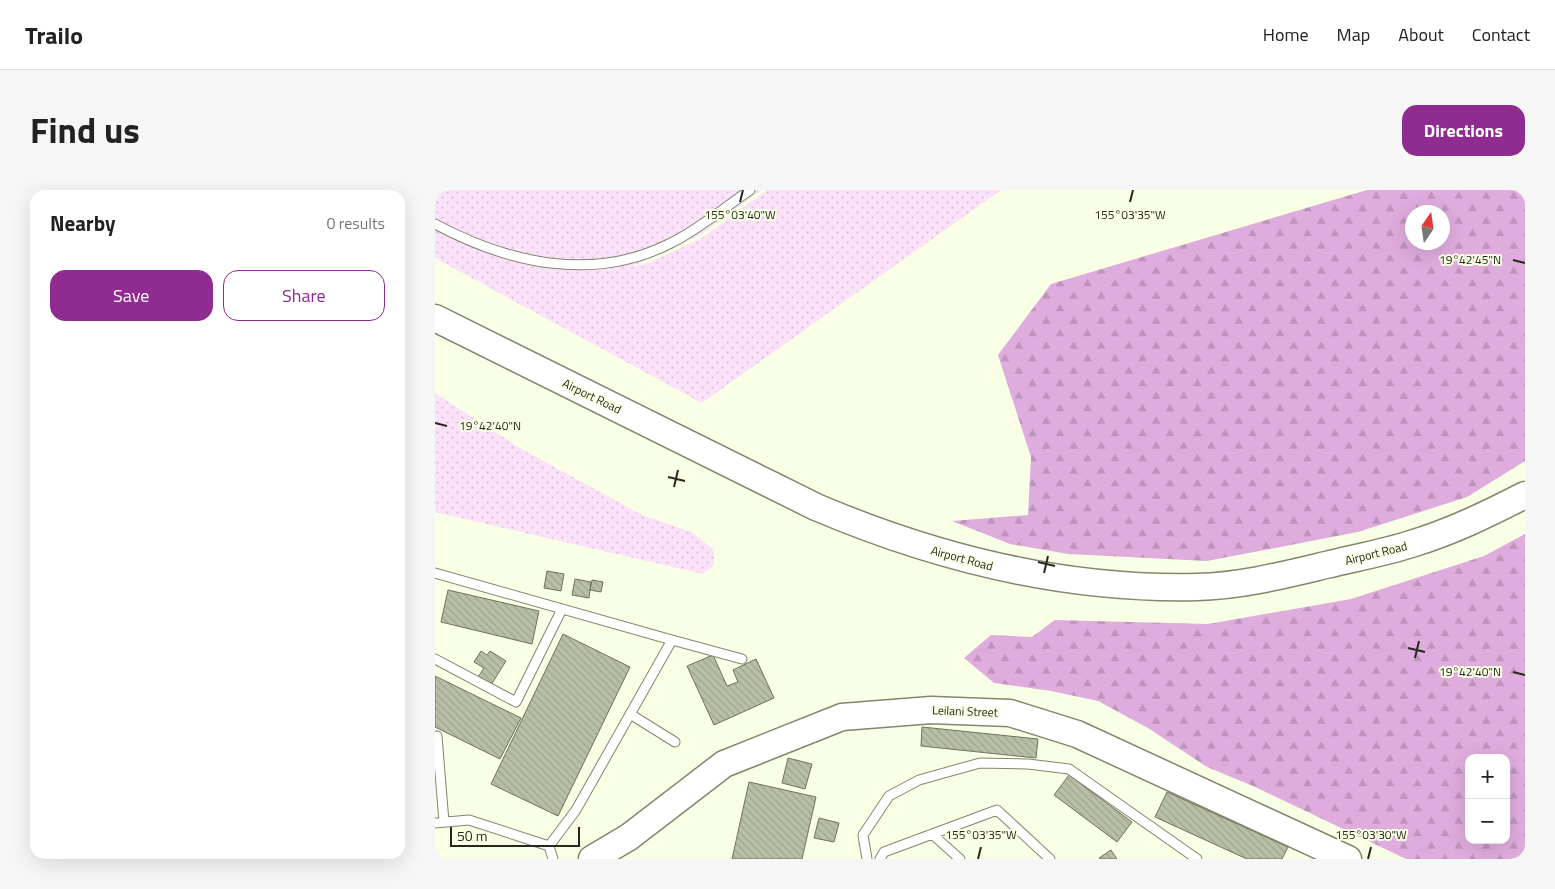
<!DOCTYPE html>
<meta charset="utf-8">
<style>
body{margin:0;font-family:"Titillium Web",sans-serif;background:#f6f6f6;color:#222}
.controls{position:absolute;right:15px;bottom:15px;display:grid;overflow:hidden;border-radius:10px;box-shadow:0 5px 20px #0002}
.controls button{width:45px;height:45px;display:grid;place-items:center;padding:0;border:0;border-bottom:1px solid #e0e0e0;background:#fff;color:#222;font:25px sans-serif}
.compass{position:absolute;left:970px;top:15px;width:45px;height:45px;border-radius:50%;background:#fff;box-shadow:0 5px 20px #0002;rotate:13deg}
.scale{position:absolute;left:15px;bottom:12px;width:130px;box-sizing:border-box;padding-left:5px;border:2px solid #26281e;border-top:0;font-size:14px;line-height:18px;white-space:nowrap;color:#26281e;-webkit-text-stroke:4px #f8ffe4;paint-order:stroke}
.list{margin:0;padding:0;list-style:none}
h2{display:flex;justify-content:space-between;align-items:center;height:65px;margin:0;padding:0 20px;font-size:21px}
h2 small{font-size:16px;font-weight:400;color:#767676}
.actions{display:flex;gap:10px;padding:15px 20px}
.actions a{flex:1;padding:11px 0;border:1px solid #902b91;border-radius:15px;text-align:center;font-size:18px;color:#902b91}
.actions .main{background:#902b91;color:#fff}
.map{position:relative;flex:none;width:1090px;height:669px;overflow:hidden;border-radius:15px}
header{display:flex;align-items:center;gap:30px;box-sizing:border-box;height:70px;padding:0 25px;background:#fff;border-bottom:1px solid #e0e0e0}
header strong{font-size:24px}
nav{display:flex;gap:28px;margin-inline-start:auto;font-size:18px}
.intro{display:flex;align-items:center;justify-content:space-between;box-sizing:border-box;height:120px;padding:0 30px}
h1{margin:0;font-size:35px}
.button{padding:12px 22px;border-radius:15px;background:#902b91;color:#fff;font-size:18px;font-weight:700}
main{display:flex;gap:30px;padding:0 30px}
aside{flex:1;background:#fff;border-radius:15px;box-shadow:0 5px 20px #0002}
.map>svg:first-child{display:block}
</style>
<header>
<strong>Trailo</strong>
<nav><a>Home</a><a>Map</a><a>About</a><a>Contact</a></nav>
</header>
<div class="intro"><h1>Find us</h1><a class="button">Directions</a></div>
<main>
<aside>
<h2>Nearby<small>0 results</small></h2>
<ul class="list">
</ul>
<div class="actions"><a class="main">Save</a><a>Share</a></div>
</aside>
<div class="map">
<svg width="1090" height="669" viewBox="0 0 1090 669">
<defs>
<pattern id="grass-dots" width="8" height="8" patternUnits="userSpaceOnUse" patternTransform="scale(1.25)"><rect width="8" height="8" fill="#fbe2fa"/><path d="M2 2h.1M6 6h.1" fill="none" stroke="#d7c2d6" stroke-width="1.8" stroke-linecap="round"/></pattern>
<pattern id="forest-firs" width="22" height="20" patternUnits="userSpaceOnUse" patternTransform="scale(1.25)"><rect width="22" height="20" fill="#deacdd"/><path d="M5 1l3.5 6h-7zM16 11l3.5 6h-7z" fill="#be94bd"/></pattern>
<pattern id="building-back-hatch" width="6" height="6" patternUnits="userSpaceOnUse" patternTransform="scale(1.25)"><rect width="6" height="6" fill="#b9bfa6"/><path d="M-1 5l2 2M0 0l6 6M5-1l2 2" fill="none" stroke="#9fa48e"/></pattern>
</defs>
<rect width="100%" height="100%" fill="#f8ffe4"/>
<path fill="url(#grass-dots)" d="M 0,0 L 326,0 L 267,44 L 196,77 L 211,74 L 267,48 L 332,0 L 566,0 L 267,213 L 0,68 Z
M 0,203 L 83,257 L 207,325 L 257,342 L 279,360 L 279,375 L 268,384 L 0,322 Z"/>
<path fill="url(#forest-firs)" fill-rule="evenodd" d="M 932,0 L 1090,0 L 1090,271 L 1032,307 L 923,342 L 772,371 L 633,364 L 575,354 L 517,331 L 593,325 L 596,267 L 563,165 L 616,94 ZM 978,22 L 1008,22 L 1008,52 L 978,52 Z
M 1090,344 L 1090,669 L 971,669 L 818,596 L 772,577 L 713,538 L 663,511 L 616,501 L 559,493 L 529,468 L 556,445 L 597,447 L 620,430 L 773,434 L 916,409 L 1049,366 ZM 1034,568 L 1071,568 L 1071,650 L 1034,650 Z"/>
<path fill="url(#building-back-hatch)" stroke="#6d735c" d="M 112,381 L 129,384 L 126,401 L 109,398 Z
M 140,389 L 156,392 L 154,408 L 137,405 Z
M 157,390 L 168,392 L 166,402 L 155,400 Z
M 13,400 L 104,421 L 97,454 L 6,432 Z
M 128,444 L 195,477 L 123,626 L 56,594 Z
M 46,461 L 52,465 L 55,461 L 71,471 L 56,495 L 43,487 L 49,478 L 39,472 Z
M 278,465 L 292,496 L 303,492 L 298,480 L 321,469 L 339,508 L 279,535 L 252,476 Z
M 0,486 L 86,528 L 65,569 L 0,537 Z
M 487,537 L 603,549 L 601,568 L 486,556 Z
M 353,568 L 377,574 L 370,599 L 347,593 Z
M 634,585 L 697,632 L 682,652 L 619,605 Z
M 314,592 L 381,607 L 367,669 L 297,669 Z
M 732,602 L 853,657 L 847,669 L 812,669 L 720,627 Z
M 384,628 L 404,633 L 399,652 L 379,648 Z
M 676,660 L 682,669 L 665,669 L 664,668 Z"/>
<g fill="none" stroke-linecap="round" stroke-linejoin="round">
<g stroke="#81876f" stroke-width="11">
<path id="lane" d="M 0,34 C 73,73 158,93 236,53 C 264,39 289,18 315,0
M 0,383 L 237,450 L 141,620 L 114,656
M 237,450 L 307,469
M 0,469 L 81,512 L 127,419
M 195,524 L 240,552
M 2,546 L 9,632
M 0,633 L 34,630 L 114,656 L 118,669
M 497,644 L 525,669
M 432,669 L 428,645 L 454,606 L 484,590 L 545,573 L 593,574 L 634,579 L 762,669
M 445,669 L 449,662 L 562,620 L 615,669"/>
</g>
<g stroke="#81876f" stroke-width="29">
<path id="secondary" d="M 0,128 L 381,317 C 501,368 630,400 762,397 C 806,396 849,385 891,375 C 919,368 948,363 976,354 C 1016,342 1053,324 1090,305
M 157,669 L 194,647 L 289,574 L 407,527 L 496,520 L 575,523 L 642,544 L 913,669"/>
</g>
<use href="#lane" stroke="#fff" stroke-width="9"/>
<use href="#secondary" stroke="#fff" stroke-width="26"/>
</g>
<path fill="none" stroke="#26281e" stroke-width="2" d="M 305,12 L 308,0M 695,12 L 698,0M 1078,70 L 1090,73M 0,233 L 12,236M 233,287 L 250,291M 239,297 L 243,280M 603,372 L 620,376M 609,383 L 613,366M 973,458 L 990,462M 980,468 L 984,451M 1078,482 L 1090,485M 543,669 L 546,657M 933,669 L 936,657"/>
<g text-anchor="middle" dominant-baseline="central" stroke-width="4" stroke-linejoin="round" paint-order="stroke">
<g font-size="12" fill="#26281e" stroke="#f8ffe4">
<text transform="translate(157 206) rotate(26)">Airport Road</text>
<text transform="translate(941 363) rotate(-14)">Airport Road</text>
<text transform="translate(527 368) rotate(15)">Airport Road</text>
<text transform="translate(530 521) rotate(2)">Leilani Street</text>
</g>
</g>
<g font-size="12" text-anchor="middle" fill="#26281e" stroke="#f8ffe4" stroke-width="4" stroke-linejoin="round" paint-order="stroke">
<text x="305" y="29">155°03'40"W</text>
<text x="695" y="29">155°03'35"W</text>
<text x="1035" y="74">19°42'45"N</text>
<text x="55" y="240">19°42'40"N</text>
<text x="1035" y="486">19°42'40"N</text>
<text x="546" y="649">155°03'35"W</text>
<text x="936" y="649">155°03'30"W</text>
</g>
</svg>
<div class="controls">
<button>+</button>
<button>−</button>
</div>
<svg class="compass" viewBox="-18 -18 36 36"><path d="M0-13l5 13h-10z" fill="#e53935"/><path d="M0 13l5-13h-10z" fill="#767676"/></svg>
<div class="scale">50 m</div>
</div>
</main>
